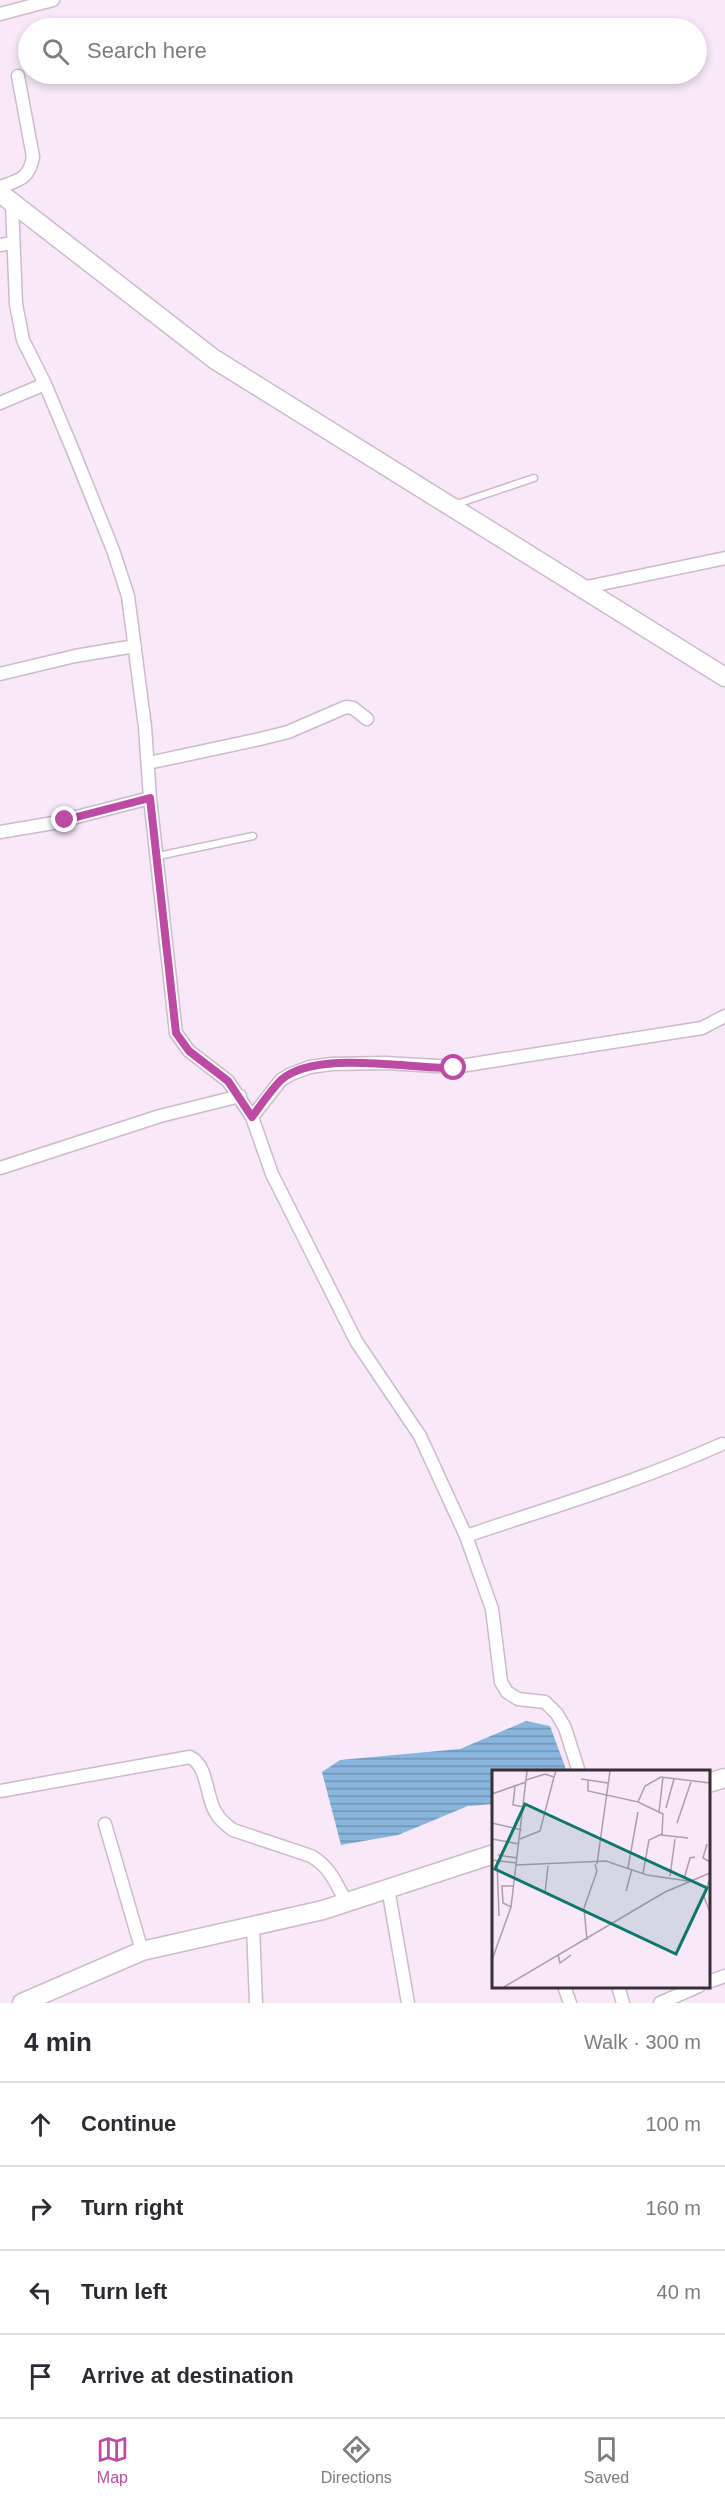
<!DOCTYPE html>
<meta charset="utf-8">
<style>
body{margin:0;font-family:Arial,sans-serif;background:#f7f7f7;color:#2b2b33}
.stop{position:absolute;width:18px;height:18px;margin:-14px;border:4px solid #bd4aa3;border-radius:50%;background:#fff}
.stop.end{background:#bd4aa3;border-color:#fff;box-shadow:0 2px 6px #0008}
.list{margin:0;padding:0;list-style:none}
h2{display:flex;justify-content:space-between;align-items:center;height:78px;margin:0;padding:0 24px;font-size:26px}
h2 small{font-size:20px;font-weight:400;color:#7c7c81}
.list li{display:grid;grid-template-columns:39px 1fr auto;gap:18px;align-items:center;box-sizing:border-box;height:84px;padding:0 24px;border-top:2px solid #e1e1e2}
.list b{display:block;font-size:22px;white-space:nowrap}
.list em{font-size:20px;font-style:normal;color:#7c7c81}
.icon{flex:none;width:33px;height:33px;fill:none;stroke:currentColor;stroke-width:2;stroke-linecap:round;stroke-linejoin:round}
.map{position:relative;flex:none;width:725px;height:2003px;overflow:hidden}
.search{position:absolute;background:#fff;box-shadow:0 3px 9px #0003;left:18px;right:18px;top:18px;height:66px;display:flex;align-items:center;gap:15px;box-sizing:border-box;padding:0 21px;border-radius:33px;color:#7c7c81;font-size:22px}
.sheet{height:414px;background:#fff}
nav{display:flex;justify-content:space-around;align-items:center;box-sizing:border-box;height:84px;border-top:2px solid #e1e1e2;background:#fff;font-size:16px;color:#7c7c81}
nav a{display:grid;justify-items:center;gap:3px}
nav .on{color:#bd4aa3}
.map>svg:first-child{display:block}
</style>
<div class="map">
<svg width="725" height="2003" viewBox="0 0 725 2003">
<defs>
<pattern id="water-rules" width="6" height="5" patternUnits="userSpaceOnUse" patternTransform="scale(1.5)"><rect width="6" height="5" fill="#88b6dc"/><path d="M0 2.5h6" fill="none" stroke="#7094b3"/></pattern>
</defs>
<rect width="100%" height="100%" fill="#f8e8f9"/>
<path fill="url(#water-rules)" d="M 526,1721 L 550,1726 L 567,1772 L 494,1772 L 494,1804 L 468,1806 L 398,1835 L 341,1845 L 322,1772 L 340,1760 L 460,1749 Z"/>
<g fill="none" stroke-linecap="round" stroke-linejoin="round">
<g stroke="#cbbbcb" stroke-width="9">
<path id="lane" d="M 454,505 L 534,478
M 158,856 L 253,836"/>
</g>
<g stroke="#cbbbcb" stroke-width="15">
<path id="street" d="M 0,14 L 53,0
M 0,187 C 19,180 29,179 33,157 L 18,76
M 12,204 L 16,304 L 23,340 L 45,384 L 74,453 L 113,550 L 128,596 L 145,727 L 150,798 L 176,1033 L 189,1051 L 228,1081 L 252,1117 L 272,1174 L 356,1341 L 420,1436 L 466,1536 L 492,1609 L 501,1682 L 507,1692 L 518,1699 L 545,1702 L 557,1714 L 565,1728 L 579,1772
M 0,245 L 12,243
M 0,403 L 45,384
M 582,588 L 725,558
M 0,674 L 75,656 L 135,646
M 148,763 L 260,739 L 288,732 L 346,707 L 353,708 L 367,719
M 0,832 L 53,823 L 150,798
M 252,1117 L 281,1080 L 291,1074 L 310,1067 L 331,1064 L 386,1063 L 454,1067 L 702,1028 L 725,1016
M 0,1168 L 160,1116 L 240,1096
M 466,1536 C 552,1507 640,1481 722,1444
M 0,1791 L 190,1757 C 209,1767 205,1796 216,1813 C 220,1820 226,1825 233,1830 L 311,1856 C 330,1867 336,1883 346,1902
M 105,1824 L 142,1951
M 388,1888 L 408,2003
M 253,1926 L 256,2003
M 708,1982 L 725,1976
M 564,1986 L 570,2003
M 618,1986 L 623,2003
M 660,2003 L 699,1986"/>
</g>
<g stroke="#cbbbcb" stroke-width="21">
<path id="secondary" d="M 0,193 L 214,359 L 725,677
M 708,1783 L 725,1778
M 22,2003 L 142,1951 L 323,1910 L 494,1854"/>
</g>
<use href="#lane" stroke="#fff" stroke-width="6"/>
<use href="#street" stroke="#fff" stroke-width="12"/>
<use href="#secondary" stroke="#fff" stroke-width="18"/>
</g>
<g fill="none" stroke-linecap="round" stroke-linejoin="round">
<path stroke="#bd4aa3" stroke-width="8" d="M 65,820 L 150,798 L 176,1033 L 189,1051 L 228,1081 L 252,1117 C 261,1105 270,1091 281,1080 C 316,1049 410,1069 454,1068"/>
</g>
<g transform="translate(492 1770)">
<rect width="218" height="218" fill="#f8e8f9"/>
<path fill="none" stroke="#ab9eab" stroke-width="1.5" d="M 89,9 L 116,13M 34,10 L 53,4 L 62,7 L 64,1M 96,10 L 96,21 L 146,32 L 153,16 L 169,7 L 218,13M 23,16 L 21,35 L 32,37M 0,24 L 34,12M 146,32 L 171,44 L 170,64 L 157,70 L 151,103M 174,38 L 182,9M 167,42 L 171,7M 0,53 L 30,60M 185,53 L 199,12M 169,65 L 196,68M 0,69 L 27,74M 28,69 L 48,61 L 62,7M 215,74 L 211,88 L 218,92M 6,85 L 25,88M 0,90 L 25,93M 5,90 L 7,146M 105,94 L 118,1M 24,95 L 114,91 L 155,105 L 196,111M 136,98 L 146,42M 178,106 L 183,69M 218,108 L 212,127 L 218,142M 192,109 L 198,88 L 203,87M 134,121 L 140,99M 53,123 L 56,96M 19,137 L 11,133 L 10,116 L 22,116M 95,170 L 92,138 L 105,101 L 103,94M 66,184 L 68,193 L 79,185M 0,190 L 19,137 L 35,1M 12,217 L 173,122 L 218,103"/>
<path fill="#0f766e" fill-opacity="0.15" stroke="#0f766e" stroke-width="3" d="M 33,34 L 215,118 L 184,184 L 3,99 Z"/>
<rect width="218" height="218" fill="none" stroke="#373037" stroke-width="3"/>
</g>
</svg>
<div class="stop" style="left:454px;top:1068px"></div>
<div class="stop end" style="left:65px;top:820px"></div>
<div class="search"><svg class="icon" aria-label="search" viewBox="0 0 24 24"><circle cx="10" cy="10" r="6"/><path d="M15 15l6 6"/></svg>Search here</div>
</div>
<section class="sheet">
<h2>4 min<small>Walk · 300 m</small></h2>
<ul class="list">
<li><svg class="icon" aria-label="ahead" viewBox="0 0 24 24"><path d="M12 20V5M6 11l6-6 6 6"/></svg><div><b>Continue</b></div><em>100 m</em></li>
<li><svg class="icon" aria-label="right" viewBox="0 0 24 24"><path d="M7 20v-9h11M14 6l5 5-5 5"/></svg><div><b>Turn right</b></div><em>160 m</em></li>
<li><svg class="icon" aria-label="left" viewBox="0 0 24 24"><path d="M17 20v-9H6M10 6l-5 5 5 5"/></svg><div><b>Turn left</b></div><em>40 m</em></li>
<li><svg class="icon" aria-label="arrive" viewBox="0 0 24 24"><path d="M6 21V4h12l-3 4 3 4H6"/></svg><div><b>Arrive at destination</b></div></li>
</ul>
</section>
<nav>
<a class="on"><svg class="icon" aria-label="map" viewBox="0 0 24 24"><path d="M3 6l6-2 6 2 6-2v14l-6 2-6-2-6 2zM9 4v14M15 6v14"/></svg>Map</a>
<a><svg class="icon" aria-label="directions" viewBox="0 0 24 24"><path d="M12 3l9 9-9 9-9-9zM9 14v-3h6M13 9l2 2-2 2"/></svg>Directions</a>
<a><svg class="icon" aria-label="saved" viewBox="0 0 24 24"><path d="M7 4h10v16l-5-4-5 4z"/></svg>Saved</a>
</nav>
